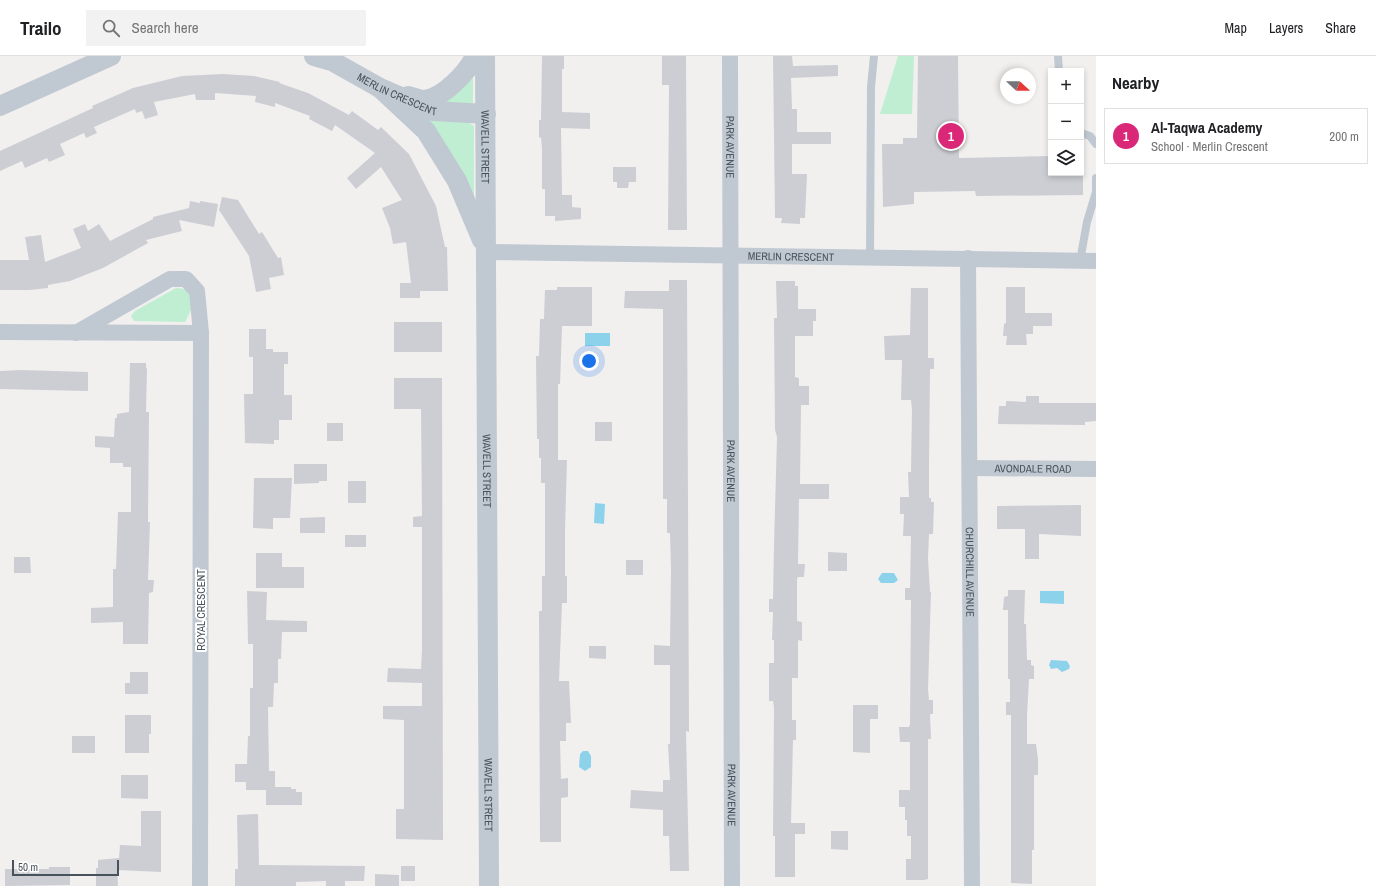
<!DOCTYPE html>
<meta charset="utf-8">
<style>
body{margin:0;font-family:"Archivo Narrow",sans-serif;background:#f2f2f2;color:#202124}
.controls{position:absolute;right:12px;top:12px;display:grid;overflow:hidden;border-radius:0px;box-shadow:0 2px 6px #0003}
.controls button{width:36px;height:36px;display:grid;place-items:center;padding:0;border:0;border-bottom:1px solid #e0e0e0;background:#fff;color:#202124;font:20px sans-serif}
.compass{position:absolute;left:1000px;top:12px;width:36px;height:36px;border-radius:50%;background:#fff;box-shadow:0 2px 6px #0003;rotate:111deg}
.scale{position:absolute;left:12px;bottom:10px;width:107px;box-sizing:border-box;padding-left:4px;border:2px solid #48525c;border-top:0;font-size:11px;line-height:14px;white-space:nowrap;color:#48525c;-webkit-text-stroke:3px #fff;paint-order:stroke}
.you{position:absolute;left:589px;top:305px;width:14px;height:14px;margin:-10px;border:3px solid #fff;border-radius:50%;background:#1a73e8;box-shadow:0 0 0 6px #1a73e833}
.badge{display:grid;place-items:center;width:26px;height:26px;border-radius:50%;background:#db2777;color:#fff;font-size:13px;font-weight:700}
.pin{position:absolute;translate:-50% -50%;border:2px solid #fff;box-shadow:0 1px 4px #0006}
.list{margin:0;padding:0;list-style:none}
h2{display:flex;justify-content:space-between;align-items:center;height:52px;margin:0;padding:0 16px;font-size:17px}
h2 small{font-size:13px;font-weight:400;color:#757577}
.list li{display:grid;grid-template-columns:26px 1fr auto;gap:12px;align-items:center;box-sizing:border-box;height:56px;margin:0 8px 8px;padding:0 8px;border:1px solid #e0e0e0;border-radius:0px}
.list b{display:block;font-size:15px;white-space:nowrap}
.list p{margin:0;font-size:13px;white-space:nowrap;color:#757577}
.list em{font-size:13px;font-style:normal;color:#757577}
.icon{flex:none;width:22px;height:22px;fill:none;stroke:currentColor;stroke-width:2;stroke-linecap:round;stroke-linejoin:round}
.map{position:relative;flex:none;width:1096px;height:830px;overflow:hidden}
header{display:flex;align-items:center;gap:24px;box-sizing:border-box;height:56px;padding:0 20px;background:#fff;border-bottom:1px solid #e0e0e0}
header strong{font-size:19px}
nav{display:flex;gap:22px;margin-inline-start:auto;font-size:14px}
.search{width:280px;height:36px;background:#f2f2f2;display:flex;align-items:center;gap:10px;box-sizing:border-box;padding:0 14px;border-radius:0px;color:#757577;font-size:15px}
main{display:flex}
aside{flex:1;background:#fff}
.map>svg:first-child{display:block}
</style>
<header>
<strong>Trailo</strong>
<div class="search"><svg class="icon" aria-label="search" viewBox="0 0 24 24"><circle cx="10" cy="10" r="6"/><path d="M15 15l6 6"/></svg>Search here</div>
<nav><a>Map</a><a>Layers</a><a>Share</a></nav>
</header>
<main>
<div class="map">
<svg width="1096" height="830" viewBox="0 0 1096 830">
<rect width="100%" height="100%" fill="#f2efef"/>
<path fill="#bfeed3" d="M 898,0 L 914,0 L 912,58 L 880,58 Z
M 473,22 L 473,47 L 428,48 L 465,29 Z
M 424,63 L 466,65 L 474,70 L 474,150 Z
M 176,232 L 186,233 L 192,242 L 191,254 L 185,266 L 134,265 L 131,260 L 135,255 Z"/>
<path fill="#8cd2eb" d="M 585,277 L 610,277 L 610,290 L 585,290 Z
M 595,447 L 605,448 L 604,468 L 594,467 Z
M 882,517 L 894,517 L 898,524 L 894,527 L 881,527 L 878,523 Z
M 1040,535 L 1064,535 L 1064,548 L 1040,547 Z
M 1051,604 L 1067,605 L 1070,610 L 1069,613 L 1062,616 L 1057,612 L 1051,613 L 1049,609 Z
M 583,695 L 588,695 L 591,700 L 591,711 L 585,715 L 579,711 L 580,698 Z"/>
<path fill="#ccced4" d="M 542,0 L 564,0 L 564,13 L 562,13 L 562,56 L 590,57 L 590,73 L 561,72 L 562,139 L 572,139 L 572,151 L 581,152 L 581,163 L 555,165 L 555,160 L 545,160 L 545,133 L 542,133 L 542,93 L 541,81 L 539,82 L 539,64 L 541,64 Z
M 662,0 L 686,0 L 687,174 L 668,174 L 669,29 L 662,29 Z
M 773,0 L 792,0 L 793,10 L 838,9 L 838,20 L 791,22 L 792,53 L 797,53 L 797,76 L 831,76 L 831,88 L 792,88 L 792,118 L 807,118 L 805,162 L 800,162 L 800,168 L 781,167 L 782,162 L 775,162 Z
M 918,0 L 958,0 L 959,102 L 1051,100 L 1051,117 L 1083,117 L 1083,139 L 976,140 L 975,135 L 914,136 L 914,148 L 883,151 L 882,88 L 903,88 L 903,82 L 917,82 Z
M 223,18 L 254,20 L 280,26 L 279,27 L 308,37 L 349,59 L 352,55 L 378,74 L 381,71 L 409,98 L 436,150 L 445,191 L 447,191 L 448,235 L 420,235 L 420,242 L 400,242 L 400,227 L 411,227 L 406,186 L 393,188 L 390,172 L 382,152 L 402,144 L 381,111 L 356,133 L 347,122 L 375,97 L 335,69 L 332,75 L 309,63 L 310,60 L 275,47 L 275,51 L 255,46 L 256,40 L 215,37 L 215,44 L 196,44 L 195,38 L 154,46 L 158,59 L 145,63 L 142,55 L 136,57 L 135,53 L 94,71 L 97,77 L 86,82 L 84,77 L 60,88 L 65,99 L 49,106 L 47,102 L 25,112 L 22,105 L 0,115 L 0,95 L 93,52 L 92,50 L 133,32 L 182,20 Z
M 613,111 L 636,111 L 636,126 L 629,126 L 628,132 L 617,132 L 617,126 L 613,126 Z
M 222,141 L 238,144 L 259,178 L 262,176 L 278,202 L 281,201 L 284,219 L 269,222 L 271,233 L 256,236 L 249,200 L 219,154 Z
M 190,145 L 200,147 L 200,145 L 218,148 L 214,171 L 179,164 L 182,175 L 146,184 L 148,187 L 103,212 L 70,225 L 48,229 L 48,232 L 29,234 L 0,234 L 0,204 L 29,204 L 25,181 L 41,179 L 45,206 L 81,192 L 73,173 L 85,168 L 88,175 L 99,168 L 110,185 L 153,163 L 153,161 L 189,152 Z
M 669,224 L 687,224 L 689,676 L 686,675 L 689,815 L 670,815 L 669,780 L 663,780 L 663,754 L 630,752 L 631,734 L 663,736 L 663,724 L 670,724 L 668,688 L 670,688 L 670,609 L 654,609 L 654,589 L 670,590 L 671,513 L 670,477 L 667,477 L 667,443 L 663,443 L 663,253 L 624,252 L 625,235 L 669,235 Z
M 776,225 L 795,225 L 795,230 L 798,230 L 798,253 L 816,253 L 816,265 L 813,265 L 813,280 L 795,280 L 795,321 L 799,322 L 799,330 L 809,330 L 809,349 L 801,349 L 800,428 L 829,428 L 829,443 L 799,443 L 798,508 L 805,508 L 804,521 L 798,521 L 797,523 L 797,565 L 802,566 L 802,585 L 798,584 L 798,622 L 792,622 L 792,664 L 796,664 L 796,684 L 793,684 L 791,767 L 805,767 L 805,778 L 795,778 L 795,821 L 775,821 L 775,780 L 773,780 L 774,651 L 773,645 L 769,645 L 769,607 L 774,607 L 774,584 L 772,584 L 773,556 L 769,556 L 769,543 L 773,543 L 774,489 L 777,381 L 775,374 L 774,262 L 777,262 Z
M 557,231 L 592,231 L 592,270 L 562,270 L 560,328 L 558,328 L 558,404 L 567,404 L 565,475 L 565,520 L 567,520 L 567,547 L 562,547 L 559,625 L 569,625 L 571,667 L 566,667 L 566,685 L 560,685 L 561,723 L 568,722 L 568,741 L 561,742 L 561,786 L 540,786 L 539,555 L 542,555 L 542,520 L 545,520 L 545,427 L 541,427 L 541,402 L 539,402 L 539,383 L 537,383 L 536,300 L 539,300 L 540,263 L 544,263 L 545,234 L 557,234 Z
M 1006,231 L 1025,231 L 1025,257 L 1052,257 L 1052,270 L 1033,270 L 1033,278 L 1026,278 L 1027,289 L 1006,289 L 1007,280 L 1003,280 L 1004,268 L 1006,267 Z
M 911,232 L 928,232 L 928,302 L 934,302 L 934,313 L 930,313 L 929,410 L 929,442 L 931,442 L 931,446 L 934,446 L 933,478 L 929,478 L 928,502 L 930,536 L 931,536 L 928,633 L 929,644 L 933,644 L 933,658 L 930,658 L 931,683 L 928,683 L 928,823 L 924,824 L 906,824 L 906,803 L 911,803 L 911,780 L 907,780 L 907,764 L 905,764 L 905,751 L 899,751 L 899,734 L 910,734 L 910,686 L 900,686 L 899,671 L 909,671 L 910,668 L 911,544 L 905,544 L 905,532 L 910,532 L 911,480 L 903,480 L 904,458 L 900,458 L 900,441 L 909,441 L 908,416 L 911,416 L 912,354 L 911,344 L 901,344 L 902,304 L 885,304 L 884,280 L 910,279 Z
M 394,266 L 442,266 L 442,296 L 394,296 Z
M 249,273 L 266,273 L 266,293 L 273,293 L 273,296 L 288,296 L 288,308 L 284,308 L 284,339 L 292,339 L 292,364 L 279,364 L 279,384 L 274,384 L 274,388 L 245,387 L 244,338 L 253,338 L 253,301 L 249,301 Z
M 130,307 L 146,307 L 146,312 L 147,313 L 146,356 L 149,356 L 148,466 L 150,466 L 148,524 L 154,524 L 153,536 L 149,537 L 148,588 L 123,588 L 123,566 L 91,567 L 91,552 L 113,551 L 113,513 L 116,513 L 118,456 L 131,456 L 131,411 L 123,411 L 123,407 L 110,407 L 110,392 L 95,391 L 95,380 L 114,381 L 115,362 L 117,362 L 117,358 L 129,356 Z
M 21,314 L 88,316 L 88,335 L 0,333 L 0,315 Z
M 394,322 L 442,322 L 443,784 L 396,783 L 396,753 L 404,753 L 404,664 L 383,663 L 383,650 L 422,650 L 422,627 L 387,626 L 388,612 L 421,613 L 422,594 L 422,471 L 413,471 L 413,461 L 422,460 L 421,353 L 394,353 Z
M 1026,340 L 1039,340 L 1039,347 L 1096,347 L 1096,365 L 1085,366 L 1085,369 L 998,368 L 999,350 L 1006,350 L 1006,345 L 1026,346 Z
M 595,366 L 612,366 L 612,385 L 595,385 Z
M 327,367 L 343,367 L 343,385 L 327,385 Z
M 294,408 L 327,408 L 327,425 L 319,425 L 319,427 L 294,428 Z
M 254,422 L 292,422 L 290,462 L 273,462 L 273,473 L 253,472 Z
M 348,425 L 366,425 L 366,447 L 348,447 Z
M 1081,449 L 1081,480 L 1039,478 L 1039,503 L 1025,503 L 1025,473 L 997,473 L 997,450 Z
M 325,461 L 325,477 L 300,477 L 300,462 Z
M 345,479 L 366,479 L 366,491 L 345,491 Z
M 828,496 L 847,497 L 847,515 L 828,515 Z
M 256,497 L 282,497 L 282,511 L 304,511 L 304,532 L 256,532 Z
M 14,501 L 30,501 L 31,517 L 14,517 Z
M 626,504 L 643,504 L 643,519 L 626,519 Z
M 1008,534 L 1025,534 L 1024,568 L 1026,568 L 1027,604 L 1031,604 L 1031,609 L 1034,610 L 1034,623 L 1029,623 L 1027,659 L 1027,688 L 1036,688 L 1038,703 L 1038,719 L 1034,719 L 1034,794 L 1032,794 L 1032,828 L 1011,827 L 1011,659 L 1006,659 L 1006,646 L 1010,646 L 1010,623 L 1008,623 L 1008,554 L 1003,554 L 1004,541 L 1008,540 Z
M 247,535 L 267,536 L 266,564 L 307,565 L 307,576 L 282,576 L 281,603 L 278,603 L 278,627 L 274,627 L 273,651 L 268,651 L 269,715 L 275,715 L 275,731 L 291,731 L 291,733 L 296,733 L 296,736 L 302,736 L 302,749 L 266,749 L 266,734 L 246,734 L 246,726 L 235,726 L 235,708 L 247,708 L 248,680 L 250,680 L 250,632 L 253,632 L 253,588 L 248,588 Z
M 589,590 L 606,590 L 606,603 L 589,602 Z
M 130,616 L 148,616 L 148,638 L 125,638 L 125,627 L 130,627 Z
M 853,649 L 878,649 L 878,663 L 870,663 L 870,697 L 853,696 Z
M 125,659 L 151,659 L 151,678 L 149,678 L 149,697 L 125,697 Z
M 72,680 L 95,680 L 95,697 L 72,697 Z
M 121,719 L 148,719 L 148,743 L 121,742 Z
M 141,755 L 161,755 L 161,816 L 117,814 L 118,830 L 96,830 L 96,812 L 98,812 L 98,804 L 119,802 L 120,789 L 141,790 Z
M 258,758 L 259,809 L 365,810 L 364,825 L 345,825 L 345,830 L 326,830 L 326,825 L 296,826 L 296,830 L 235,830 L 235,813 L 238,813 L 237,759 Z
M 831,775 L 848,775 L 848,794 L 831,793 Z
M 401,810 L 415,810 L 415,825 L 401,825 Z
M 49,811 L 70,811 L 70,829 L 5,830 L 5,813 L 49,813 Z
M 375,818 L 399,819 L 399,830 L 375,830 Z"/>
<g fill="none" stroke-linecap="round" stroke-linejoin="round">
<path stroke="#c0c9d1" stroke-width="8" d="M 1058,0 L 1059,15
M 1081,77 L 1090,80 L 1096,88
M 870,201 L 871,31 L 874,0
M 1080,205 L 1087,166 L 1096,136 L 1096,122"/>
<g stroke="#c0c9d1" stroke-width="16">
<path id="s1" d="M 730,0 L 732,830"/>
<path id="s2" d="M 486,196 L 1096,205"/>
<path id="s3" d="M 968,202 L 972,830"/>
<path d="M 0,276 L 201,277"/>
<path d="M 76,277 L 170,223 L 186,223 L 197,235 L 201,277 L 200,830"/>
<path id="s4" d="M 970,412 L 1096,413"/>
</g>
<g stroke="#c0c9d1" stroke-width="20">
<path id="s5" d="M 314,0 L 332,5 L 380,32 L 433,55 L 486,58"/>
<path id="s6" d="M 485,0 L 489,830"/>
<path d="M 380,32 L 426,75 L 457,125 L 482,184"/>
<path d="M 408,40 C 413,41 419,44 424,44 C 443,42 468,16 475,0"/>
<path d="M 0,50 L 111,0"/>
</g>
</g>
<g text-anchor="middle" dominant-baseline="central" stroke-width="4" stroke-linejoin="round" paint-order="stroke">
<g font-size="11" fill="#48525c" stroke="#fff">
<text stroke="none"><textPath href="#s5" startOffset="92">MERLIN CRESCENT</textPath></text>
<text stroke="none"><textPath href="#s6" startOffset="91">WAVELL STREET</textPath></text>
<text stroke="none"><textPath href="#s1" startOffset="91">PARK AVENUE</textPath></text>
<text stroke="none"><textPath href="#s2" startOffset="305">MERLIN CRESCENT</textPath></text>
<text stroke="none"><textPath href="#s4" startOffset="63">AVONDALE ROAD</textPath></text>
<text stroke="none"><textPath href="#s6" startOffset="415">WAVELL STREET</textPath></text>
<text stroke="none"><textPath href="#s1" startOffset="415">PARK AVENUE</textPath></text>
<text stroke="none"><textPath href="#s3" startOffset="314">CHURCHILL AVENUE</textPath></text>
<text transform="translate(201 554) rotate(-90)">ROYAL CRESCENT</text>
<text stroke="none"><textPath href="#s6" startOffset="739">WAVELL STREET</textPath></text>
<text stroke="none"><textPath href="#s1" startOffset="739">PARK AVENUE</textPath></text>
</g>
</g>
</svg>
<div class="controls">
<button>+</button>
<button>−</button>
<button><svg class="icon" aria-label="layers" viewBox="0 0 24 24"><path d="M12 4l9 5-9 5-9-5zM3 14l9 5 9-5"/></svg></button>
</div>
<svg class="compass" viewBox="-18 -18 36 36"><path d="M0-13l5 13h-10z" fill="#e53935"/><path d="M0 13l5-13h-10z" fill="#757577"/></svg>
<div class="scale">50 m</div>
<div class="you"></div>
<div class="pin badge" style="left:951px;top:80px">1</div>
</div>
<aside>
<h2>Nearby<small></small></h2>
<ul class="list">
<li><span class="badge">1</span><div><b>Al-Taqwa Academy</b><p>School · Merlin Crescent</p></div><em>200 m</em></li>
</ul>
</aside>
</main>
